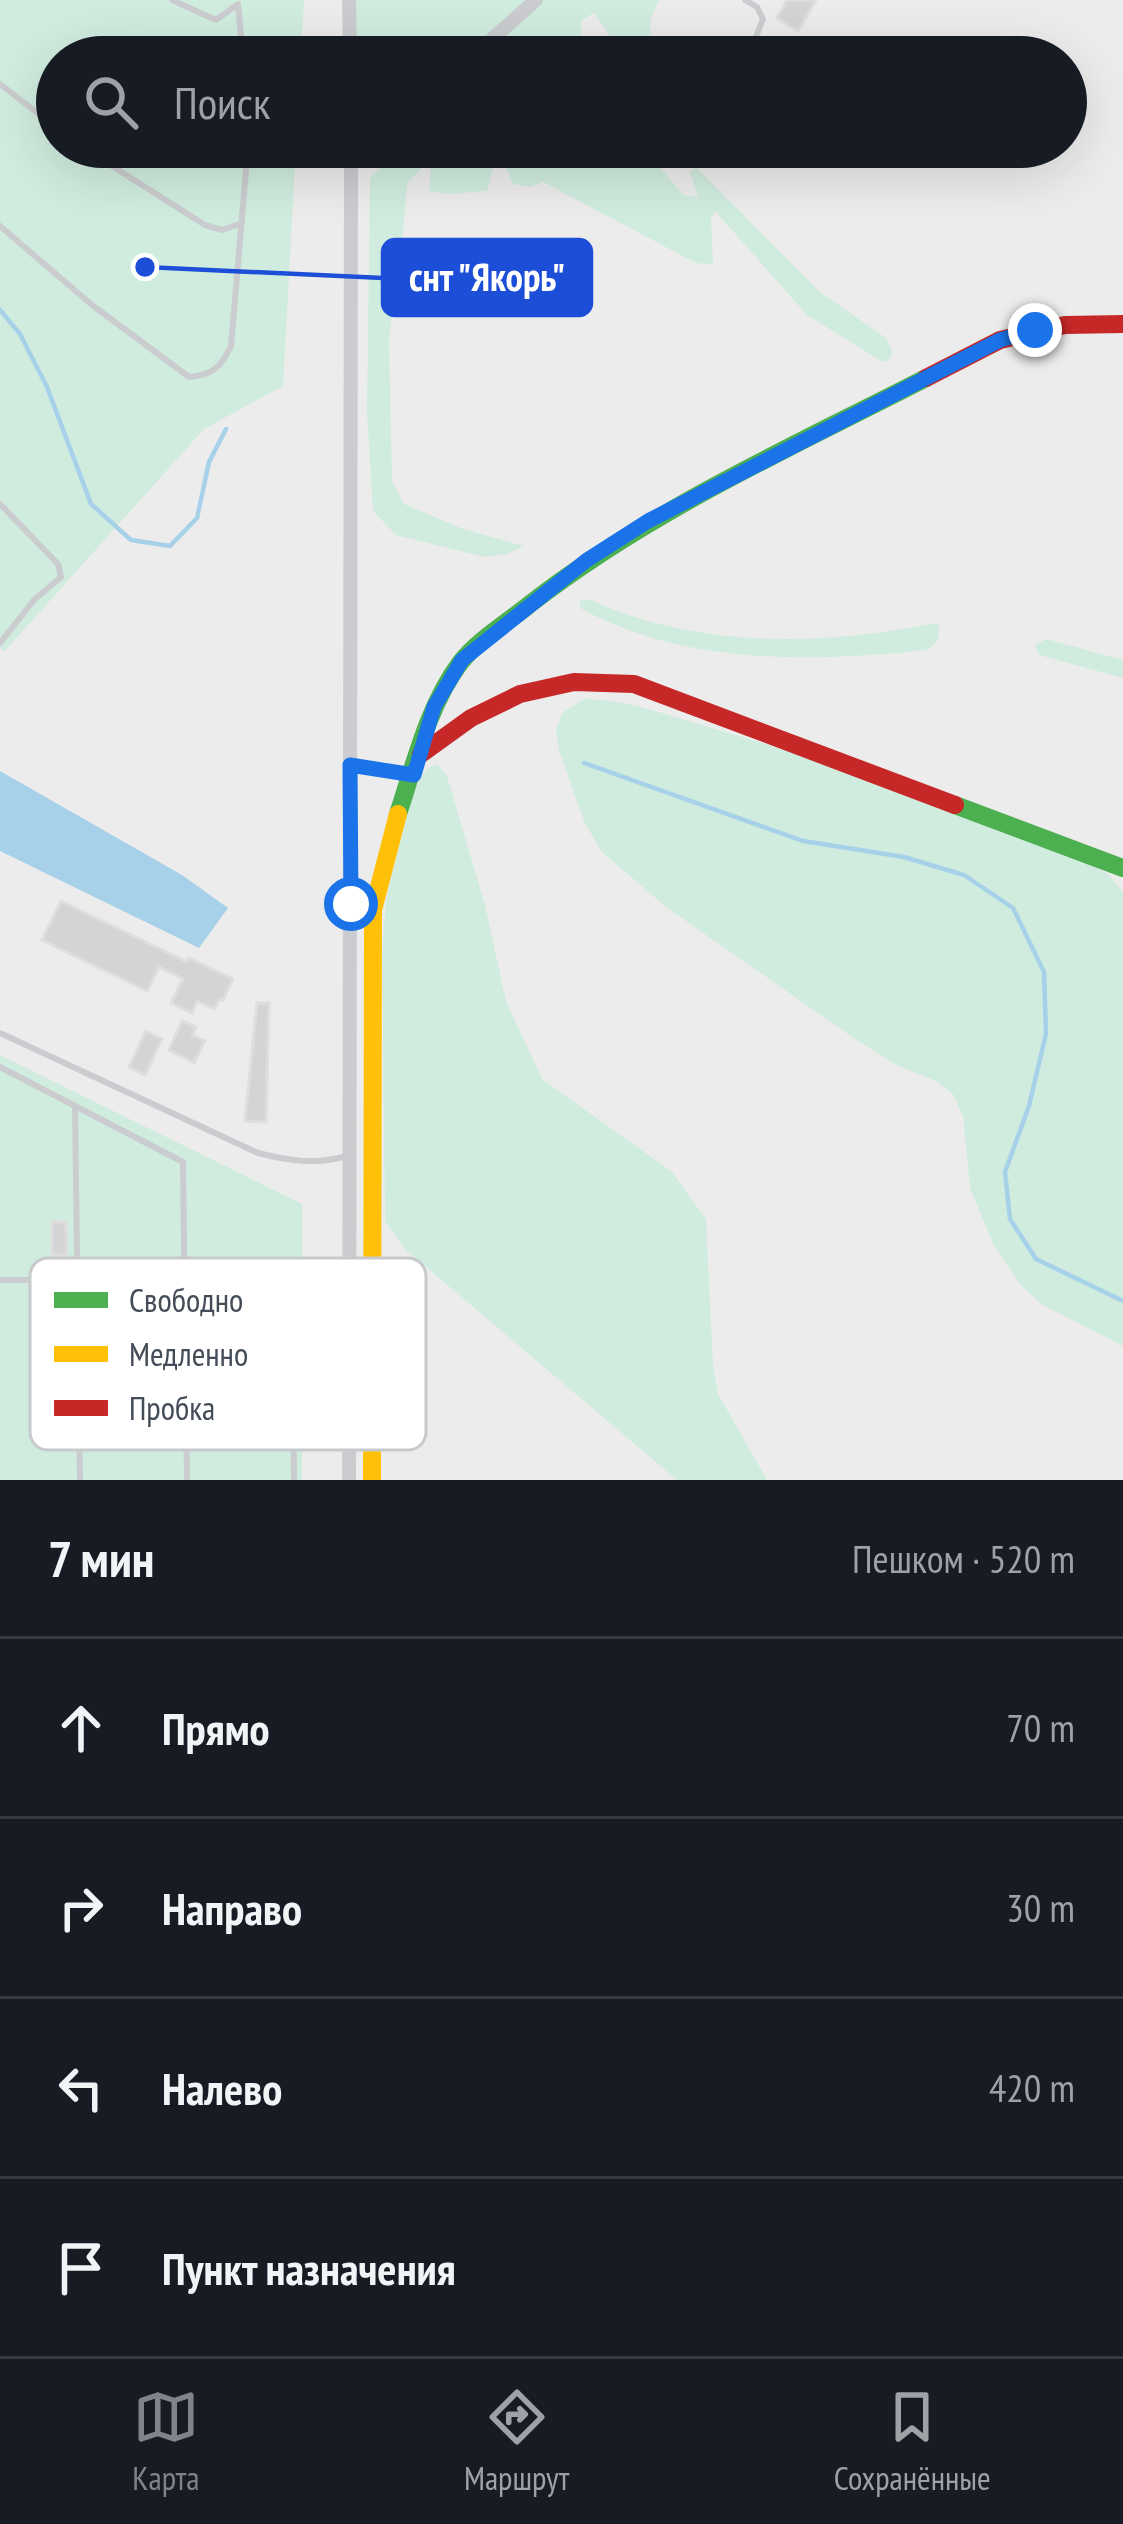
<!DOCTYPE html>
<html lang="ru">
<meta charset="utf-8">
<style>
body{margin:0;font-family:"PT Sans Narrow",sans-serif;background:#20242c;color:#f1f3f6}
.stop{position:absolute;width:36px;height:36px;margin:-27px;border:9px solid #1a73e8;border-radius:50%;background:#fff}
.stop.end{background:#1a73e8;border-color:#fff;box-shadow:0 3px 12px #0008}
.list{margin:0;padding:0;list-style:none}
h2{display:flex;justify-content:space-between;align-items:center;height:156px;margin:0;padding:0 48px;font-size:51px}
h2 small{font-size:39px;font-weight:400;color:#9ea1a6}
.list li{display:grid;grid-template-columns:78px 1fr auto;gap:36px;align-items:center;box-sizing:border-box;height:180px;padding:0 48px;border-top:3px solid #363941}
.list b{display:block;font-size:45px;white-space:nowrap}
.list em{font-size:39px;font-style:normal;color:#9ea1a6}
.icon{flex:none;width:66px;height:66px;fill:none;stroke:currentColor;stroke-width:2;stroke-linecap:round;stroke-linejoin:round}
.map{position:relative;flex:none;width:1123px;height:1480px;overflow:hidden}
.search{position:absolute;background:#171b24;box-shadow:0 12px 48px #0002;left:36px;right:36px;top:36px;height:132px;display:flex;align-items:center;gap:30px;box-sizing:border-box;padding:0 42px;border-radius:66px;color:#9ea1a6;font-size:45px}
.sheet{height:876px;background:#171b24}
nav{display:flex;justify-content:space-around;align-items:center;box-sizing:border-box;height:168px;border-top:3px solid #363941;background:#171b24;font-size:33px;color:#9ea1a6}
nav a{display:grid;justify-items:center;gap:6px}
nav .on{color:#7f848c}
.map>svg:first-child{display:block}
</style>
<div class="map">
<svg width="1123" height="1480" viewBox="0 0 1123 1480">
<rect width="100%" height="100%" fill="#edecec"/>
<path fill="#d0ecdf" d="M 0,0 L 304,0 L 301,57 L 57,57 L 57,147 L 296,147 L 283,386 L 204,429 L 4,652 L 0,647 Z
M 353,0 L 659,0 C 643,35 651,27 662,57 L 625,57 L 594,13 L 581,20 L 581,57 L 505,57 L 502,50 L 479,45 L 464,57 L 353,57 Z
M 403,147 L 441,147 L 407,184 L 401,257 L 389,338 L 392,481 L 404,504 L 463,529 L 524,546 L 508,554 L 485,557 L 396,535 L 373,511 L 367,412 L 370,178 Z
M 448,147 L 479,147 L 494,164 L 487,191 L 449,194 L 429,191 L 431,167 Z
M 497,147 L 649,147 L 659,166 L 683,195 L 698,197 L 690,172 L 696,167 L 820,292 L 886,338 L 892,350 L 891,358 L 883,362 L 807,315 L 715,211 L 711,219 L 713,265 L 696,263 L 543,182 L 530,187 L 513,184 Z
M 589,599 C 696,649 822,646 936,623 L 939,627 L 938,640 L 928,650 C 811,662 686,666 580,608 L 580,601 Z
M 1046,639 L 1123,660 L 1123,678 L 1039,655 L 1035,645 Z
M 584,699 C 626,699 669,716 709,727 C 838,764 963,816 1088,864 L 1108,874 L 1123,892 L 1123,1346 L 1041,1304 L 1021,1285 L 994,1246 L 970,1188 L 963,1117 L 953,1094 L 936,1081 L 896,1065 L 858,1041 L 666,907 L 602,852 L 585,824 L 559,750 L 556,730 L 562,713 Z
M 437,764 L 447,776 L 485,905 L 506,1001 L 542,1079 L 671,1171 L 706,1219 L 713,1365 L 718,1394 L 767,1480 L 677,1480 L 405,1249 L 385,1221 L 382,955 L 386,899 L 413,792 L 426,769 Z
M 0,1055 L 302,1204 L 302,1480 L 0,1480 Z"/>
<path fill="#a6d1e9" d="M 0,771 L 182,875 L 228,908 L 199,948 L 0,851 Z"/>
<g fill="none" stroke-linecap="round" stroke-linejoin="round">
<path stroke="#a6d1e9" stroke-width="4.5" d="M 0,310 L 20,334 L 47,387 L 91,504 L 131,540 L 170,546 L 197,518 L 209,462 L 226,429
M 584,763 L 803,841 L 904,857 L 964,875 L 1013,908 L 1044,972 L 1046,1034 L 1029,1106 L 1005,1172 L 1010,1219 L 1036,1259 L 1123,1301"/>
</g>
<path fill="#d4d4d7" stroke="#dededf" stroke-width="3" d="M 787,0 L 816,0 L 798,31 L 777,18 Z
M 61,901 L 187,962 L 189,958 L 233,979 L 223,1000 L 220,999 L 214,1009 L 197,1001 L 192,1013 L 171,1003 L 183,979 L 159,967 L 147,991 L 42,940 Z
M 257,1003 L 269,1003 L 266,1122 L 245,1121 Z
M 182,1021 L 196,1027 L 192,1035 L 205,1041 L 194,1063 L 169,1050 Z
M 146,1031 L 162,1039 L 145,1075 L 129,1067 Z
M 52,1222 L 66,1222 L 67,1255 L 52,1255 Z"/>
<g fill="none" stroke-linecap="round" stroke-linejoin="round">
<path stroke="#cacccf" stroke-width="6" d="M 172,0 L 216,20 L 238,4
M 745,0 L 757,7 L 763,19 L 748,57
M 238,4 L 243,57
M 0,84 L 57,128
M 82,147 L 205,225 L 222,230 L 242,223
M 0,226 L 92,305 L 189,377 C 213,375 221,367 231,346 L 248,147
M 0,504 L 58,564 L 61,577 L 34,600 L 0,643
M 353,765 L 405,773
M 0,1033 L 258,1153 C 290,1161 315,1165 347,1156
M 0,1067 L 183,1162 L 187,1480
M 75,1106 L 80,1480
M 0,1280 L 184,1280 L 259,1276 L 306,1285 L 321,1301 L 345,1314
M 292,1280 L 294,1480"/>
<path stroke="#cacccf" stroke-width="14" d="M 349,0 L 350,57
M 472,57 L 536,0
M 349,1480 L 351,147"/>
<path stroke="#4caf50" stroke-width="18" d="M 955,805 L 1123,868
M 398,814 C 415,763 428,706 460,663 C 478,640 508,622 530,604 C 651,510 790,448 926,378"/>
<path stroke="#ffc107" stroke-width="18" d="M 372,1480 L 373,910 L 398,814"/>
<path stroke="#c62828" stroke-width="18" d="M 926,378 L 1000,340 L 1065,325 L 1123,324
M 421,754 L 471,718 L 520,694 L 574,682 L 634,684 L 955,805"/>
</g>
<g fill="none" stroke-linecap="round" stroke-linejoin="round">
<path stroke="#1a73e8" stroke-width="15" d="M 351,904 L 350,765 L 414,775 L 434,707 L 462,660 L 587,560 L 648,521 L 1000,340 L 1035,330"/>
</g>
<rect x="30" y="1258" width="396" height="192" rx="18" fill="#fff" stroke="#c7c9cd" stroke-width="3"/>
<rect x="54" y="1292" width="54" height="16" fill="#4caf50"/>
<rect x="54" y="1346" width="54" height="16" fill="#ffc107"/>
<rect x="54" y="1400" width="54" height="16" fill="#c62828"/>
<g font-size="33" fill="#444c58">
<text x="129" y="1312">Свободно</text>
<text x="129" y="1366">Медленно</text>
<text x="129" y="1420">Пробка</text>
</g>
<path fill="none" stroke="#1d4ed8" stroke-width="4.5" d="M145 267L383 278"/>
<circle fill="#1d4ed8" stroke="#fff" stroke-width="4.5" cx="145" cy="267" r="12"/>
<rect fill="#1d4ed8" stroke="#1d4ed8" stroke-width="4.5" x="383" y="240" width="208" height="75" rx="12"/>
<g font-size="39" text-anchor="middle" font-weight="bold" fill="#fff">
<text x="487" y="291">снт "Якорь"</text>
</g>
</svg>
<div class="stop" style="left:351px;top:904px"></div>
<div class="stop end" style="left:1035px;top:330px"></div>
<div class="search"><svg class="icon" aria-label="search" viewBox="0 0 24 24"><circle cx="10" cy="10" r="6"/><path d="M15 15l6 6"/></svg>Поиск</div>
</div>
<section class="sheet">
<h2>7 мин<small>Пешком · 520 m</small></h2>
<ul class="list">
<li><svg class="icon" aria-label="ahead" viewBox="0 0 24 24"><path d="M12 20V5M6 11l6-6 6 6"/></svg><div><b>Прямо</b></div><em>70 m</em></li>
<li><svg class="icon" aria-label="right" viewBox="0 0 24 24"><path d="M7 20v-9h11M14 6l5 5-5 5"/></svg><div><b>Направо</b></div><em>30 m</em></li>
<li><svg class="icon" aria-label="left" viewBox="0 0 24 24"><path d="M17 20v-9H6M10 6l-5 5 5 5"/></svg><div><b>Налево</b></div><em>420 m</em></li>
<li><svg class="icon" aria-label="arrive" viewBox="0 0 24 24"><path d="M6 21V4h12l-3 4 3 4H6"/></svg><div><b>Пункт назначения</b></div></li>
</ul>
</section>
<nav>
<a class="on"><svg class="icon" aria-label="map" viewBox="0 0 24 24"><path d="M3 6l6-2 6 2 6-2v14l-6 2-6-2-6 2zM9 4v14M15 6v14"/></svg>Карта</a>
<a><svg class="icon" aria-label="directions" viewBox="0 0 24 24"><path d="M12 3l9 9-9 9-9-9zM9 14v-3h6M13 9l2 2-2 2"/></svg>Маршрут</a>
<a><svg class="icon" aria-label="saved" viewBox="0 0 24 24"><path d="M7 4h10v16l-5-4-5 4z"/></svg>Сохранённые</a>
</nav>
